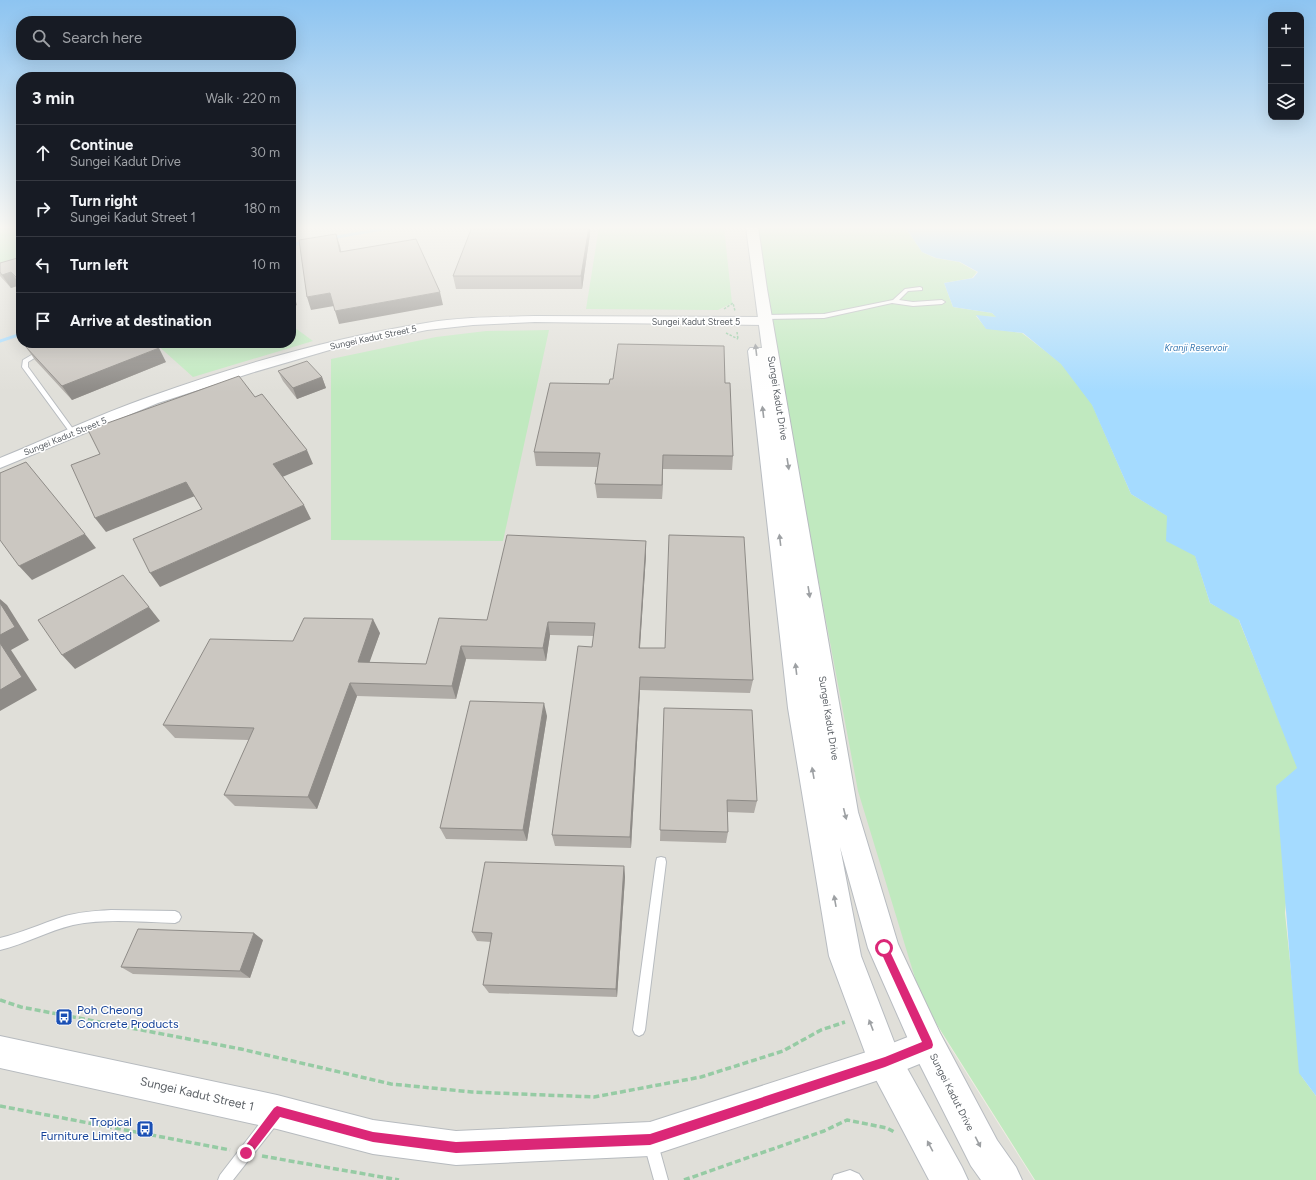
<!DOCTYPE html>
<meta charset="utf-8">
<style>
body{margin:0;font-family:Figtree,sans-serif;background:#242831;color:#f1f3f6}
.controls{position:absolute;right:12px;top:12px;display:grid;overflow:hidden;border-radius:8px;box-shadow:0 4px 16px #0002}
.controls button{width:36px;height:36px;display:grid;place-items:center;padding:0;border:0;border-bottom:1px solid #363941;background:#171b24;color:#f1f3f6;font:20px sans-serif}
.stop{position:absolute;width:12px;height:12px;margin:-9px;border:3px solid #db2777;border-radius:50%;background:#fff}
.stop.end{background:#db2777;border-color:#fff;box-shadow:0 1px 4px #0008}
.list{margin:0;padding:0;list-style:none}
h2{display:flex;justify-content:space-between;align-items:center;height:52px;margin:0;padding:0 16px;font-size:17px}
h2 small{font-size:13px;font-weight:400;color:#9ea1a6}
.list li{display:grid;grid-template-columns:26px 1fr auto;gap:12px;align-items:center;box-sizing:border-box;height:56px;padding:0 16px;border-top:1px solid #363941}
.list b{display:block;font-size:15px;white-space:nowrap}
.list p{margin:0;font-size:13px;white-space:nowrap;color:#9ea1a6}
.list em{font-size:13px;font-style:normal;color:#9ea1a6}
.icon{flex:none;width:22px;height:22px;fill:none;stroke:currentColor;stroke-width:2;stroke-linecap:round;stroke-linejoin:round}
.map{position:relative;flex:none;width:1316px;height:1180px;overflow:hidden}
.search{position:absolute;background:#171b24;box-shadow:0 4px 16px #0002;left:16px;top:16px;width:280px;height:44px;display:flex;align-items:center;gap:10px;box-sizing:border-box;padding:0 14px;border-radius:16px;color:#9ea1a6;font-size:15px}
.panel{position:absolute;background:#171b24;box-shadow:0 4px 16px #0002;left:16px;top:72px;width:280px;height:276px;border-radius:16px}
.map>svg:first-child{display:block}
</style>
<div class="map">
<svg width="1316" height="1180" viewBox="0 0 1316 1180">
<rect width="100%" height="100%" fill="#f0ede4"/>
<path fill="#e0dfd9" d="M 0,227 L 21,227 L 21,343 L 291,343 L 291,227 L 753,227 L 919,998 L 1034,1180 L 0,1180 Z"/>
<path fill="#c0e9bf" d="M 0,227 L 21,227 L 21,257 L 0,263 Z
M 599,227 L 724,227 L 732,303 L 718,310 L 586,309 Z
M 752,227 L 905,227 L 922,252 L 935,258 L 959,262 L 977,272 L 972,278 L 944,283 L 953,307 L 992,313 L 997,317 L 976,316 L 986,328 L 1022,333 L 1061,363 L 1092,404 L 1131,494 L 1168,516 L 1195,555 L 1210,603 L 1238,618 L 1298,768 L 1285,913 L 1302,1077 L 1316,1096 L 1316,1180 L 1035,1180 L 922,1001 L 858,791 Z
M 291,325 L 313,341 L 193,377 L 155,343 L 291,343 Z
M 549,330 L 503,541 L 331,540 L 331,359 L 436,337 L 486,331 Z"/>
<path fill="#a5dbff" d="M 905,227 L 1316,227 L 1316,1096 L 1299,1073 L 1276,786 L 1297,768 L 1239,620 L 1210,603 L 1195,556 L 1166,541 L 1167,516 L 1131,494 L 1092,405 L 1061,364 L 1023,333 L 986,329 L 976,315 L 996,317 L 992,313 L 953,307 L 944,283 L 973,278 L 978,272 L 960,262 L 936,258 L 922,252 Z"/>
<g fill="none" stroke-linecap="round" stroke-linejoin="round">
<path stroke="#a5dbff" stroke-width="3" d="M 331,238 L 394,227
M 291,245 L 304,242
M 0,341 L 21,334"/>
<g stroke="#b7bbbf" stroke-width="2">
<path id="service" d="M 920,287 L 922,288 L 922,290 L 908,291 L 899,300 L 913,302 L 942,300 L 945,302 L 942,304 L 913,306 L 892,303 L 824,318 L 765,319 L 762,317 L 765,315 L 824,314 L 893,300 L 905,289 Z
M 52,343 L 59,343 L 28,362 L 28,367 L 76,433 L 73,435 L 71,434 L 22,367 L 23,360 Z
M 661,857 L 665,858 L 666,862 L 645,1030 L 643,1034 L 639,1036 L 635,1034 L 633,1030 L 656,862 L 657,858 Z
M 111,910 L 175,911 L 179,913 L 181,917 L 179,921 L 175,923 C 141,922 107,918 73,925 C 48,931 25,944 0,950 L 0,938 C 21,933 41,924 62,917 C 78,912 94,911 111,910 Z
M 272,1113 L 277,1114 L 278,1119 L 277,1124 L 233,1180 L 218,1180 L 220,1175 L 267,1114 Z
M 651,1137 L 656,1139 L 658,1144 L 668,1180 L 654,1180 L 644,1144 L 646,1139 Z
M 850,1170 L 859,1174 L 863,1180 L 832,1180 L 834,1175 Z"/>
</g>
<g stroke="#b7bbbf" stroke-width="2">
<path id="minor" d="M 535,316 L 766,317 L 772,321 L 766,325 L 535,322 L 473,325 L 427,330 L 333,349 L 251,373 L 158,403 L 0,468 L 0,458 C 49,438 98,415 149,397 C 238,365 332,338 426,323 C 462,317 499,317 535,316 Z"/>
</g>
<g stroke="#b7bbbf" stroke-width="2">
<path id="tertiary" d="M 928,1029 L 939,1034 L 944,1045 L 939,1056 L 885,1078 L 650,1156 L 456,1165 L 373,1154 L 277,1129 L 0,1068 L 0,1036 L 277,1095 L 373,1120 L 456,1131 L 650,1122 L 885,1046 Z"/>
</g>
<g stroke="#b8bcc1" stroke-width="2">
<path id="secondary" d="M 746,227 L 758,227 L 767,289 L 858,812 L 898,944 L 940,1033 L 997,1140 L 1016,1167 L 1022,1180 L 981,1180 L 971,1166 L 916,1057 L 868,948 L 840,847 L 861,956 L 898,1052 L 962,1167 L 968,1180 L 929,1180 L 873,1074 L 829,956 L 788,708 L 748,351 L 750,348 L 762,348 Z"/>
</g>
<path stroke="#96cba4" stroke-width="1.5" stroke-dasharray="2.5 1.5" stroke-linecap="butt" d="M 724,309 L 733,303 L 735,311
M 737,332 L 738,339
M 726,333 L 738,339"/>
<path stroke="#96cba4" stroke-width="3.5" stroke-dasharray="6 3" stroke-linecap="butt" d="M 0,1000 L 21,1007 L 241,1049 L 391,1084 L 472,1092 L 594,1097 L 701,1077 L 783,1051 L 821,1030 L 845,1022
M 0,1106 L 230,1150
M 262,1156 L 399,1180
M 684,1180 L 824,1131 L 847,1120 L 887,1128 L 896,1133"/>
<use href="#service" fill="#fff" fill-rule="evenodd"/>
<use href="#minor" fill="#fff" fill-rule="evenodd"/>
<use href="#tertiary" fill="#fff" fill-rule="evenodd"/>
<use href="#secondary" fill="#fff" fill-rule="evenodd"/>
</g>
<path fill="#afaba6" d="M 472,227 L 590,227 L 590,234 L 582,289 L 456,289 L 453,276 Z
M 21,257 L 21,286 L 20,285 L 11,288 L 0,276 L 0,263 Z
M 26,347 L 166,362 L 72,400 L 35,360 Z
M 278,371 L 322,377 L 326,388 L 297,399 L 283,381 Z
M 725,383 L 733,456 L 732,470 L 663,469 L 662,499 L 597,498 L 595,484 L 598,467 L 536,466 L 534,452 L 609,384 Z
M 646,541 L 646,555 L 640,648 L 753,680 L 750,693 L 640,690 L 631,848 L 555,846 L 552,835 L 592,647 L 594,636 L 550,635 L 546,661 L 466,659 L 456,699 L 357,696 L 317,809 L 235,806 L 224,795 L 249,740 L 175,738 L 163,725 L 293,641 L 380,633 L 369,662 L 426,664 L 487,620 Z
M 664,708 L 757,801 L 754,813 L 727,812 L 728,832 L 726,843 L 660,841 Z
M 547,716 L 527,841 L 446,839 L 440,828 Z
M 624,866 L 625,877 L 617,997 L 489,993 L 483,985 L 491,942 L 477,941 L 472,932 Z
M 263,940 L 250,978 L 133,974 L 121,967 Z"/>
<path fill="#8e8b87" d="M 589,227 L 590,227 L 590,234 L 582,289 L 581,276 Z
M 336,234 L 340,246 L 344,265 L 340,252 Z
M 11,272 L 20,285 L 11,288 L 2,275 Z
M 440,292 L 443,305 L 339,324 L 335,311 Z
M 330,293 L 334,306 L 311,310 L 307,297 Z
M 295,298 L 297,305 L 291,308 L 291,300 Z
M 159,348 L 166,362 L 72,400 L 62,386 Z
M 322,377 L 326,388 L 297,399 L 293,388 Z
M 307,450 L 313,464 L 280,478 L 273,464 Z
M 663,455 L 663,469 L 662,499 L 662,485 Z
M 186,482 L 195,496 L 106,532 L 95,518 Z
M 304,505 L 311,519 L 160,587 L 150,573 Z
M 85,534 L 96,548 L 32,580 L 19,566 Z
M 646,541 L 646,555 L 639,661 L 639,648 Z
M 0,599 L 7,605 L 29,640 L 11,650 L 37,690 L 0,711 Z
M 149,607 L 160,621 L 75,669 L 62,655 Z
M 373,619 L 380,633 L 365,675 L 358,662 Z
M 548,622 L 550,635 L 546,661 L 543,648 Z
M 461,646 L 466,659 L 456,699 L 452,686 Z
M 640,677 L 640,690 L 631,848 L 630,837 Z
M 350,683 L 357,696 L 317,809 L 308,797 Z
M 544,703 L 547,716 L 527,841 L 523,830 Z
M 624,866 L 625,877 L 617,997 L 616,989 Z
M 254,933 L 263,940 L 250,978 L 240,971 Z"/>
<path fill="#cbc7c1" stroke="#8e8b87" d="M 472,227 L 589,227 L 581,276 L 453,276 Z
M 336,234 L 340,252 L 416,239 L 440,292 L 335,311 L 330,293 L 307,297 L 299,240 Z
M 21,257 L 21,282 L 11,272 L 2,275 L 0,272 L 0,263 Z
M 291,296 L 295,298 L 291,300 Z
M 36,343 L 153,343 L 159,348 L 62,386 L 26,347 Z
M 618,344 L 724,346 L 725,383 L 730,383 L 733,456 L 663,455 L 662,485 L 595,484 L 600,453 L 534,452 L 550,383 L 609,384 L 610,379 L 613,379 Z
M 307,361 L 322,377 L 293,388 L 278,371 Z
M 239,376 L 255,397 L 262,394 L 307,450 L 273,464 L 304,505 L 150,573 L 133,539 L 202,509 L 186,482 L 95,518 L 71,465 L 100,454 L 88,430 Z
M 26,462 L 85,534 L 19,566 L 0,540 L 0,473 Z
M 507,535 L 646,541 L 639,648 L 665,648 L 669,535 L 744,537 L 753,680 L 640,677 L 630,837 L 552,835 L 578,646 L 592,647 L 595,623 L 548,622 L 543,648 L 461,646 L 452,686 L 350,683 L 308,797 L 224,795 L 254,728 L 163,725 L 210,639 L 293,641 L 304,618 L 373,619 L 358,662 L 426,664 L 439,618 L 487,620 Z
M 123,575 L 149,607 L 62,655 L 38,620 Z
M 0,603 L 15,627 L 0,635 Z
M 0,643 L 22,677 L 0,690 Z
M 470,701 L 544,703 L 523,830 L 440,828 Z
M 664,708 L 752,710 L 757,801 L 727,800 L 728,832 L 660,830 Z
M 485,862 L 624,866 L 616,989 L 483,985 L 492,933 L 472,932 Z
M 138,929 L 254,933 L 240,971 L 121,967 Z"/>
<defs><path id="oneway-solid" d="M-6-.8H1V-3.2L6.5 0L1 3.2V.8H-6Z"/></defs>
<g fill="#9da0a3">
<use href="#oneway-solid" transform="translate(756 350) rotate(-97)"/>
<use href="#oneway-solid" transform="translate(763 412) rotate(-97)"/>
<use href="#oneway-solid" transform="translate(788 464) rotate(81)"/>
<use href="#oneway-solid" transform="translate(780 540) rotate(-97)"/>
<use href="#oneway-solid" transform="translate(809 592) rotate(81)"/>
<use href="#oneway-solid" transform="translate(796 669) rotate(-97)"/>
<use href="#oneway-solid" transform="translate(813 773) rotate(-100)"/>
<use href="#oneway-solid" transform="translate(845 814) rotate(76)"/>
<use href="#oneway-solid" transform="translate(835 901) rotate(-100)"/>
<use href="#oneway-solid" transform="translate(871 1025) rotate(-111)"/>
<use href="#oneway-solid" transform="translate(978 1142) rotate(63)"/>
<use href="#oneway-solid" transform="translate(930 1146) rotate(-118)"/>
</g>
<linearGradient id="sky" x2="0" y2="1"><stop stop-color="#8dc4f1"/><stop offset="0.58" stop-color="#f8f7f3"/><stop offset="1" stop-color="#f8f7f3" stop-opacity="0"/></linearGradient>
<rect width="1316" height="392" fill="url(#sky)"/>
<path fill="#db2777" d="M 884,943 L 887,945 L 932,1041 L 933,1045 L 932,1048 L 885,1067 L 650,1145 L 456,1153 L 373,1142 L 280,1117 L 249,1157 L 246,1159 L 242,1157 L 240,1153 L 274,1108 L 277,1106 L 373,1132 L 456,1142 L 650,1134 L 885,1057 L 922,1042 L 879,948 Z"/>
<defs>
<g id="bus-square" transform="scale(0.9)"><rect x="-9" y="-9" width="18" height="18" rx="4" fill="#1a4fb4" stroke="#fff"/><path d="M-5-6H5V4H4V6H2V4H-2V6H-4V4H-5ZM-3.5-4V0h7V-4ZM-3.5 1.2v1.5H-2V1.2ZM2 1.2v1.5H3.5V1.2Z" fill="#fff"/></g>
</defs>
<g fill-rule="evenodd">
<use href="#bus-square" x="64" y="1017"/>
<use href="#bus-square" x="145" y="1129"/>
</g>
<g text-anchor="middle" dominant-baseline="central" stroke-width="3" stroke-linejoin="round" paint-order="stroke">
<g font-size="9" fill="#5c6166" stroke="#fff">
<text x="696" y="321">Sungei Kadut Street 5</text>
<text transform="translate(373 337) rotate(-12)">Sungei Kadut Street 5</text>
<text transform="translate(65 436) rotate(-22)">Sungei Kadut Street 5</text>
</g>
<g font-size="9" font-style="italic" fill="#3677b1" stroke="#fff">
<text x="1196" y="347">Kranji Reservoir</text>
</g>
<g font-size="10" fill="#5c6166" stroke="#fff">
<text transform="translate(778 398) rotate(81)">Sungei Kadut Drive</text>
<text transform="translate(829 718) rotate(81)">Sungei Kadut Drive</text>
<text transform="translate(952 1092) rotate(63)">Sungei Kadut Drive</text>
</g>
<g font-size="12" fill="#164399" stroke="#fff" text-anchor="start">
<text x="77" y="1010">Poh Cheong<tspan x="77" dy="14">Concrete Products</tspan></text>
<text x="132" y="1122" text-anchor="end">Tropical<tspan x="132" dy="14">Furniture Limited</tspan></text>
</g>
<g font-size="12" fill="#5c6166" stroke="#fff">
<text transform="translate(197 1094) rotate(13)">Sungei Kadut Street 1</text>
</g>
</g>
</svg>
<div class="controls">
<button>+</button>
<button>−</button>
<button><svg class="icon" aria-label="layers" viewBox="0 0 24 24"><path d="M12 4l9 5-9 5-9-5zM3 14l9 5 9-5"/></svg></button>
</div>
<div class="stop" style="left:884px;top:948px"></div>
<div class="stop end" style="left:246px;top:1153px"></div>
<div class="search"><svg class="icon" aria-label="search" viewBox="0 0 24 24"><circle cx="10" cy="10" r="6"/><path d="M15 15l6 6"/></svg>Search here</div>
<section class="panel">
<h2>3 min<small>Walk · 220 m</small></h2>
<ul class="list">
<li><svg class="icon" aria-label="ahead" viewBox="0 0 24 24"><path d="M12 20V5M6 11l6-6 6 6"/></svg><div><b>Continue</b><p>Sungei Kadut Drive</p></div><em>30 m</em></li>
<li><svg class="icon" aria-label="right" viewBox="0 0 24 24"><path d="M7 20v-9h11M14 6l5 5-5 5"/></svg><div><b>Turn right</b><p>Sungei Kadut Street 1</p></div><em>180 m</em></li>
<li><svg class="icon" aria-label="left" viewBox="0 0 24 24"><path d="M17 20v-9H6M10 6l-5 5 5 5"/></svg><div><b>Turn left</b></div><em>10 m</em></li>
<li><svg class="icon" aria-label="arrive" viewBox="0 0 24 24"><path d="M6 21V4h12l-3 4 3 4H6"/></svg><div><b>Arrive at destination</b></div></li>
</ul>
</section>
</div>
